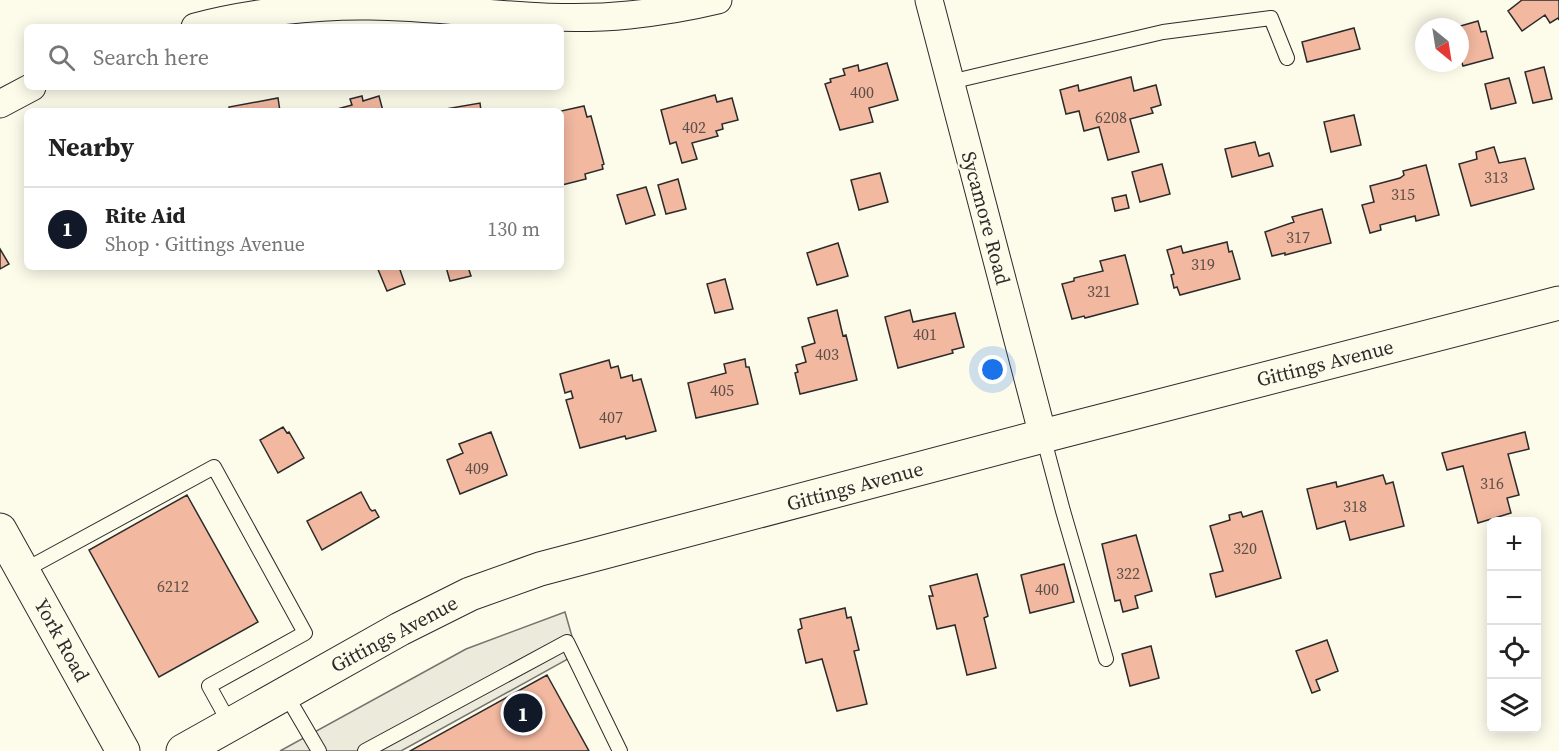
<!DOCTYPE html>
<meta charset="utf-8">
<style>
body{margin:0;font-family:"Source Serif 4",serif;background:#f2f2f2;color:#222}
.controls{position:absolute;right:18px;bottom:18px;display:grid;overflow:hidden;border-radius:9px;box-shadow:0 3px 15px #0003}
.controls button{width:54px;height:54px;display:grid;place-items:center;padding:0;border:0;border-bottom:2px solid #e0e0e0;background:#fff;color:#222;font:30px sans-serif}
.compass{position:absolute;left:1415px;top:18px;width:54px;height:54px;border-radius:50%;background:#fff;box-shadow:0 3px 15px #0003;rotate:150deg}
.you{position:absolute;left:993px;top:370px;width:21px;height:21px;margin:-15px;border:4px solid #fff;border-radius:50%;background:#1a73e8;box-shadow:0 0 0 9px #1a73e833}
.badge{display:grid;place-items:center;width:39px;height:39px;border-radius:50%;background:#111827;color:#fff;font-size:20px;font-weight:700}
.pin{position:absolute;translate:-50% -50%;border:3px solid #fff;box-shadow:0 2px 6px #0006}
.list{margin:0;padding:0;list-style:none}
h2{display:flex;justify-content:space-between;align-items:center;height:78px;margin:0;padding:0 24px;font-size:26px}
h2 small{font-size:20px;font-weight:400;color:#767676}
.list li{display:grid;grid-template-columns:39px 1fr auto;gap:18px;align-items:center;box-sizing:border-box;height:84px;padding:0 24px;border-top:2px solid #e0e0e0}
.list b{display:block;font-size:22px;white-space:nowrap}
.list p{margin:0;font-size:20px;white-space:nowrap;color:#767676}
.list em{font-size:20px;font-style:normal;color:#767676}
.icon{flex:none;width:33px;height:33px;fill:none;stroke:currentColor;stroke-width:2;stroke-linecap:round;stroke-linejoin:round}
.map{position:relative;flex:none;width:1559px;height:751px;overflow:hidden}
.search{position:absolute;background:#fff;box-shadow:0 3px 15px #0003;left:24px;top:24px;width:540px;height:66px;display:flex;align-items:center;gap:15px;box-sizing:border-box;padding:0 21px;border-radius:9px;color:#767676;font-size:22px}
.panel{position:absolute;background:#fff;box-shadow:0 3px 15px #0003;left:24px;top:108px;width:540px;height:162px;border-radius:9px}
.map>svg:first-child{display:block}
</style>
<div class="map">
<svg width="1559" height="751" viewBox="0 0 1559 751">
<rect width="100%" height="100%" fill="#fdfbea"/>
<path fill="#eceadb" stroke="#74746e" stroke-width="1.5" d="M 565,612 L 577,654 L 401,751 L 280,751 L 466,649 Z"/>
<path fill="#f2b8a0" stroke="#2b2b2b" stroke-width="1.5" d="M 1522,0 L 1559,0 L 1559,20 L 1558,18 L 1550,23 L 1545,15 L 1522,31 L 1508,11 Z
M 1478,21 L 1481,32 L 1486,31 L 1493,58 L 1463,66 L 1460,56 L 1460,27 L 1457,27 Z
M 1354,28 L 1360,49 L 1307,62 L 1302,42 Z
M 887,63 L 898,100 L 869,108 L 873,122 L 840,130 L 825,84 L 831,82 L 830,79 L 845,75 L 843,69 L 858,65 L 859,71 Z
M 1544,67 L 1552,99 L 1533,103 L 1525,72 Z
M 1131,77 L 1134,91 L 1156,85 L 1161,105 L 1151,108 L 1153,113 L 1130,119 L 1139,152 L 1108,160 L 1099,127 L 1084,131 L 1079,111 L 1066,114 L 1060,90 L 1078,85 L 1079,91 Z
M 1509,78 L 1516,103 L 1491,109 L 1485,84 Z
M 715,95 L 717,102 L 732,98 L 738,120 L 722,124 L 723,129 L 716,131 L 718,136 L 692,143 L 697,159 L 682,163 L 676,142 L 670,144 L 661,110 Z
M 362,96 L 363,101 L 379,96 L 383,111 L 330,111 L 352,105 L 350,99 Z
M 278,98 L 280,111 L 230,111 L 229,107 Z
M 480,103 L 481,111 L 441,111 L 440,110 Z
M 584,106 L 587,117 L 591,116 L 604,164 L 602,165 L 603,169 L 585,174 L 586,179 L 562,185 L 561,111 Z
M 1354,115 L 1361,145 L 1331,152 L 1324,122 Z
M 1255,142 L 1259,156 L 1269,153 L 1273,166 L 1232,177 L 1225,149 Z
M 1494,147 L 1499,163 L 1525,158 L 1534,189 L 1471,206 L 1459,164 L 1477,159 L 1476,152 Z
M 1162,164 L 1170,194 L 1140,202 L 1132,172 Z
M 1426,165 L 1439,215 L 1416,221 L 1415,216 L 1380,225 L 1381,230 L 1370,233 L 1362,205 L 1374,202 L 1370,186 L 1400,178 L 1404,175 L 1403,171 Z
M 880,173 L 888,202 L 859,210 L 851,180 Z
M 678,179 L 686,209 L 666,214 L 658,185 Z
M 646,187 L 655,215 L 626,224 L 617,195 Z
M 1126,195 L 1129,208 L 1115,211 L 1112,198 Z
M 1322,209 L 1331,243 L 1285,255 L 1285,253 L 1272,256 L 1265,232 L 1294,222 L 1292,217 Z
M 1227,242 L 1229,252 L 1232,251 L 1240,279 L 1180,295 L 1177,287 L 1174,288 L 1171,275 L 1174,274 L 1167,250 L 1181,246 L 1183,253 Z
M 838,243 L 848,276 L 817,285 L 807,253 Z
M 0,249 L 9,264 L 0,269 Z
M 1125,255 L 1138,304 L 1085,318 L 1084,316 L 1072,319 L 1062,284 L 1074,281 L 1074,278 L 1103,271 L 1100,261 Z
M 377,267 L 399,267 L 405,284 L 387,291 Z
M 446,267 L 468,267 L 471,276 L 450,281 Z
M 725,279 L 733,309 L 715,313 L 707,284 Z
M 837,310 L 843,336 L 846,335 L 857,380 L 800,394 L 795,373 L 798,372 L 796,365 L 806,362 L 802,347 L 815,343 L 808,318 Z
M 910,310 L 913,322 L 955,313 L 964,347 L 952,350 L 953,353 L 898,368 L 885,317 Z
M 745,359 L 746,367 L 749,367 L 758,404 L 696,418 L 688,383 L 726,373 L 724,364 Z
M 609,360 L 611,368 L 618,366 L 621,378 L 632,375 L 633,381 L 641,379 L 656,431 L 626,439 L 625,436 L 580,448 L 566,400 L 573,398 L 571,391 L 565,393 L 560,374 Z
M 283,427 L 287,433 L 289,432 L 304,458 L 278,473 L 260,440 Z
M 491,432 L 507,475 L 460,494 L 447,460 L 463,453 L 459,444 Z
M 1525,432 L 1529,449 L 1508,454 L 1519,495 L 1507,498 L 1511,513 L 1478,523 L 1463,466 L 1447,470 L 1442,453 Z
M 1383,475 L 1386,484 L 1393,482 L 1404,526 L 1350,540 L 1345,521 L 1317,529 L 1307,489 L 1336,482 L 1337,487 Z
M 361,492 L 370,509 L 372,511 L 375,510 L 379,517 L 322,550 L 307,521 Z
M 187,495 L 258,622 L 159,677 L 89,550 Z
M 1262,511 L 1281,578 L 1216,597 L 1210,574 L 1223,571 L 1210,526 L 1230,520 L 1229,515 L 1241,512 L 1243,517 Z
M 1136,535 L 1152,591 L 1135,596 L 1138,608 L 1123,612 L 1120,600 L 1115,601 L 1102,544 Z
M 1064,564 L 1074,602 L 1030,613 L 1021,575 Z
M 977,574 L 988,616 L 984,618 L 996,668 L 967,675 L 955,625 L 937,629 L 929,596 L 933,596 L 930,586 Z
M 845,608 L 847,618 L 851,617 L 859,650 L 854,651 L 867,704 L 837,711 L 822,659 L 806,663 L 798,630 L 802,628 L 800,619 Z
M 1327,640 L 1338,671 L 1316,680 L 1320,690 L 1312,693 L 1296,651 Z
M 1151,646 L 1159,678 L 1130,686 L 1122,654 Z
M 547,675 L 589,751 L 410,751 Z"/>
<g fill="none" stroke-linecap="round" stroke-linejoin="round">
<g stroke="#2b2b2b" stroke-width="16">
<path id="service" d="M 950,82 L 1163,32 L 1271,18 L 1287,58
M 1043,436 L 1063,511 L 1106,659
M 23,571 L 214,467 L 305,633 L 209,686 L 230,724
M 285,693 L 319,751
M 365,751 L 567,642 L 620,751"/>
</g>
<g stroke="#2b2b2b" stroke-width="29">
<path id="minor" d="M 929,0 L 1043,436
M 195,27 C 247,13 316,5 370,6 C 456,7 542,24 629,15 C 659,12 689,7 718,0
M 0,104 L 32,87"/>
</g>
<g stroke="#2b2b2b" stroke-width="35">
<path id="tertiary" d="M 183,751 L 400,629 L 470,594 L 540,569 L 1043,436 L 1559,303"/>
</g>
<g stroke="#2b2b2b" stroke-width="35">
<path id="primary" d="M 0,530 L 123,751"/>
</g>
<use href="#service" stroke="#fdfbea" stroke-width="14"/>
<use href="#minor" stroke="#fdfbea" stroke-width="27"/>
<use href="#tertiary" stroke="#fdfbea" stroke-width="33"/>
<use href="#primary" stroke="#fdfbea" stroke-width="33"/>
</g>
<g text-anchor="middle" dominant-baseline="central" stroke-width="4.5" stroke-linejoin="round" paint-order="stroke">
<g font-size="16" fill="#5d4e48">
<text x="862" y="92">400</text>
<text x="1111" y="117">6208</text>
<text x="694" y="127">402</text>
<text x="1496" y="177">313</text>
<text x="1403" y="194">315</text>
<text x="1298" y="237">317</text>
<text x="1203" y="264">319</text>
<text x="1099" y="291">321</text>
<text x="925" y="334">401</text>
<text x="827" y="354">403</text>
<text x="722" y="390">405</text>
<text x="611" y="417">407</text>
<text x="477" y="468">409</text>
<text x="1492" y="483">316</text>
<text x="1355" y="506">318</text>
<text x="1245" y="548">320</text>
<text x="1128" y="573">322</text>
<text x="173" y="586">6212</text>
<text x="1047" y="589">400</text>
</g>
<g font-size="20" fill="#2b2b2b" stroke="#fdfbea">
<text transform="translate(986 218) rotate(75)">Sycamore Road</text>
<text transform="translate(1325 363) rotate(-14)">Gittings Avenue</text>
<text transform="translate(855 486) rotate(-15)">Gittings Avenue</text>
<text transform="translate(394 634) rotate(-28)">Gittings Avenue</text>
<text transform="translate(62 640) rotate(61)">York Road</text>
</g>
</g>
</svg>
<div class="controls">
<button>+</button>
<button>−</button>
<button><svg class="icon" aria-label="locate" viewBox="0 0 24 24"><circle cx="12" cy="12" r="6"/><path d="M12 2v4M12 18v4M2 12h4M18 12h4"/></svg></button>
<button><svg class="icon" aria-label="layers" viewBox="0 0 24 24"><path d="M12 4l9 5-9 5-9-5zM3 14l9 5 9-5"/></svg></button>
</div>
<svg class="compass" viewBox="-18 -18 36 36"><path d="M0-13l5 13h-10z" fill="#e53935"/><path d="M0 13l5-13h-10z" fill="#767676"/></svg>
<div class="you"></div>
<div class="pin badge" style="left:523px;top:713px">1</div>
<div class="search"><svg class="icon" aria-label="search" viewBox="0 0 24 24"><circle cx="10" cy="10" r="6"/><path d="M15 15l6 6"/></svg>Search here</div>
<section class="panel">
<h2>Nearby<small></small></h2>
<ul class="list">
<li><span class="badge">1</span><div><b>Rite Aid</b><p>Shop · Gittings Avenue</p></div><em>130 m</em></li>
</ul>
</section>
</div>
